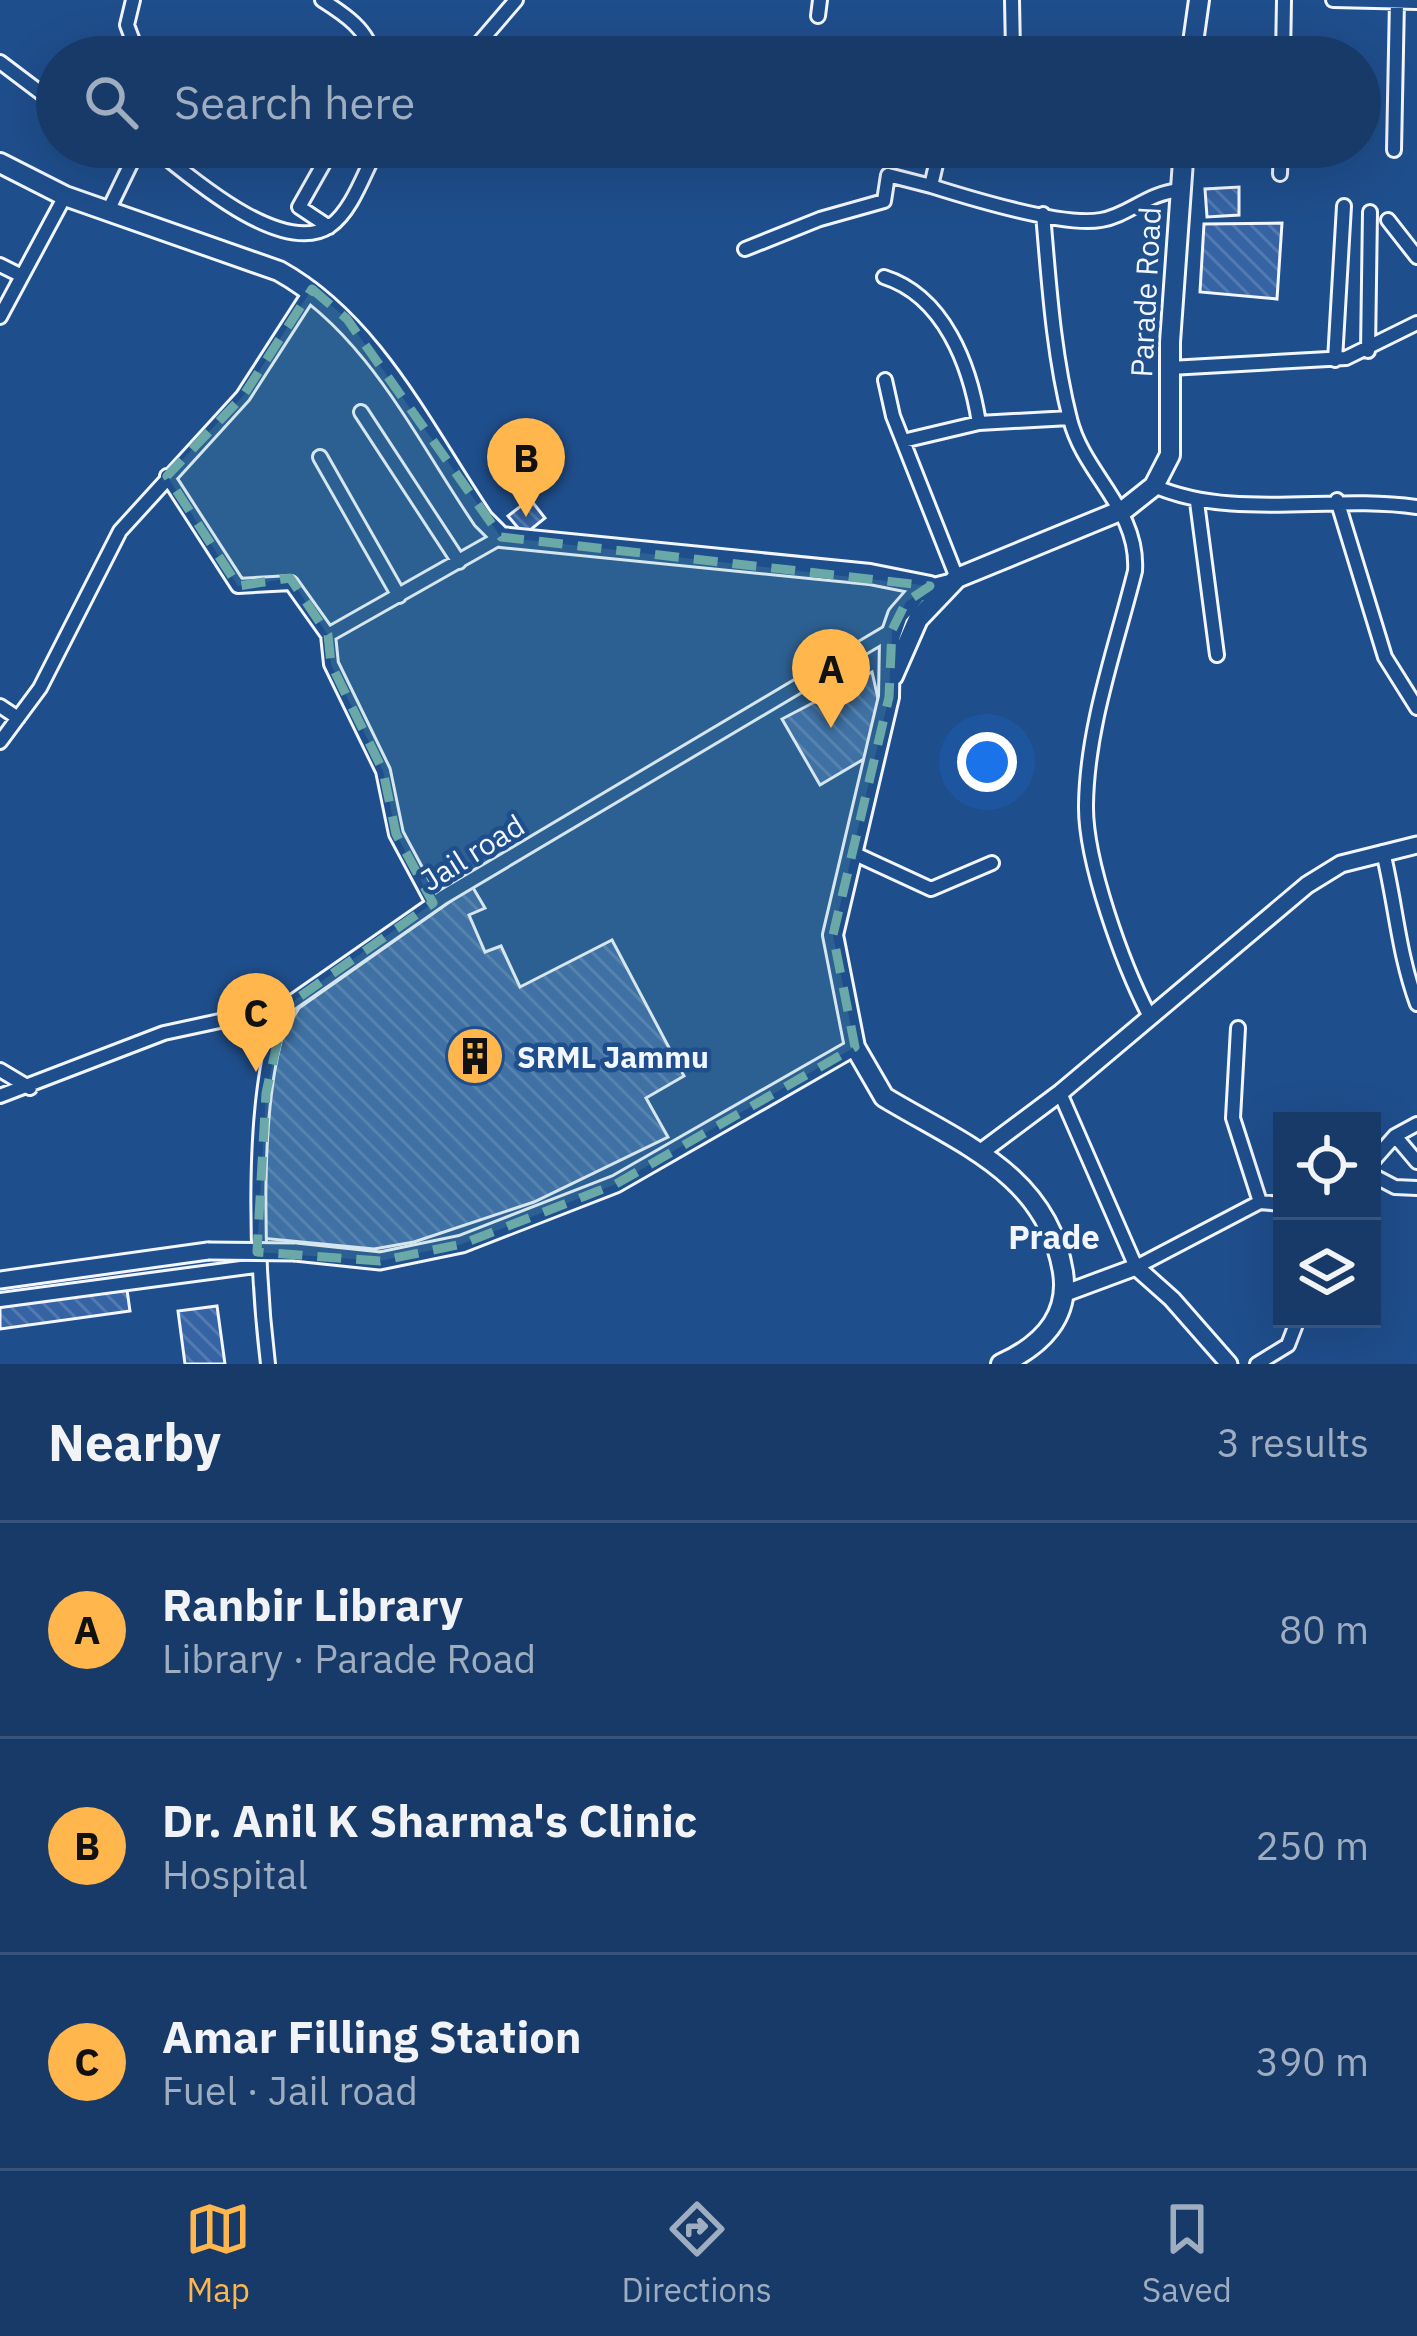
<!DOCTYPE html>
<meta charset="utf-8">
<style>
body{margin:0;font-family:"IBM Plex Sans",sans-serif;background:#244571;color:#f1f3f6}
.controls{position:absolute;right:36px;bottom:36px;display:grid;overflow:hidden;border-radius:0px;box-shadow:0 12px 48px #0002}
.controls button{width:108px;height:108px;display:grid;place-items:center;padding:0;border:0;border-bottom:3px solid #36547d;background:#173a69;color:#f1f3f6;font:60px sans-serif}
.you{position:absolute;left:987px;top:762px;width:42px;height:42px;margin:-30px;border:9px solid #fff;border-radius:50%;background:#1a73e8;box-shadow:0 0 0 18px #1a73e833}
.badge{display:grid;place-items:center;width:78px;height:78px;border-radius:50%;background:#ffb74d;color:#111;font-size:39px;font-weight:700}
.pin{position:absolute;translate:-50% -99px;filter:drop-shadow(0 3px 6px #0008)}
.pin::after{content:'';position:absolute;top:63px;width:42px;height:36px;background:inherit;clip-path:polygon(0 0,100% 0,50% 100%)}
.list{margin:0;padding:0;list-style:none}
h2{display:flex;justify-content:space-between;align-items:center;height:156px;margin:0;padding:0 48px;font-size:51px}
h2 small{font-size:39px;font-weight:400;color:#9eadc0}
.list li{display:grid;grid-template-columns:78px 1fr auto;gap:36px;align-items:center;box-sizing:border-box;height:216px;padding:0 48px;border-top:3px solid #36547d}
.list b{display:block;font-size:45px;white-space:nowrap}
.list p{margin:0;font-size:39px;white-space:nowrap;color:#9eadc0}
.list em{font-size:39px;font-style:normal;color:#9eadc0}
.icon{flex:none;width:66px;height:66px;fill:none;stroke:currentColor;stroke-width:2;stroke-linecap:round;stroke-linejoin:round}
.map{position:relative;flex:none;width:1417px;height:1364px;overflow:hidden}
.search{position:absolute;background:#173a69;box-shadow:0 12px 48px #0002;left:36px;right:36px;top:36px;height:132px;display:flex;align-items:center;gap:30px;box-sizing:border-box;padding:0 42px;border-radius:66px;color:#9eadc0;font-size:45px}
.sheet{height:804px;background:#173a69}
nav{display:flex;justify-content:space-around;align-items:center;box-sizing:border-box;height:168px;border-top:3px solid #36547d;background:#173a69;font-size:33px;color:#9eadc0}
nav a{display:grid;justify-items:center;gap:6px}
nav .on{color:#ffb74d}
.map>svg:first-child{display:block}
</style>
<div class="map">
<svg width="1417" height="1364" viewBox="0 0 1417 1364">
<defs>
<pattern id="building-back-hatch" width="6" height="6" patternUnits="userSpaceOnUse" patternTransform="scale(3)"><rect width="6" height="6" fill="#3563a3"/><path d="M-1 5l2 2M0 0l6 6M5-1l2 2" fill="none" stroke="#537ab1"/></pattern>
</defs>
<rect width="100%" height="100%" fill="#1f4e8c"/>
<path fill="url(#building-back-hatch)" stroke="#f2f6ff" stroke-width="3" d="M 1239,187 L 1239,215 L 1207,217 L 1205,189 Z
M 1282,223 L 1277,299 L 1200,292 L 1204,224 Z
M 530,499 L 545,518 L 524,535 L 508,516 Z
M 872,672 L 880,707 L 869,756 L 820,785 L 782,719 Z
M 472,886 L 485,908 L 469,915 L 485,952 L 501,946 L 520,987 L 612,940 L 684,1076 L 646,1098 L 668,1137 L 534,1202 L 414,1242 L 374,1249 L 260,1238 L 268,1095 L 282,1036 L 299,1008 Z
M 127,1290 L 130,1311 L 0,1329 L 0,1307 Z
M 217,1306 L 225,1364 L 185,1364 L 178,1311 Z"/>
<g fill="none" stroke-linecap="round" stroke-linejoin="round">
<g stroke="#f2f6ff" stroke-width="18">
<path id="minor" d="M 133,0 L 127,25 L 139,57
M 322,0 C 344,14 369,30 373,57
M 1012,0 L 1013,52 L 1019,57
M 1333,0 L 1417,2
M 818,16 L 820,0
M 467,57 L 516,0
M 1283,57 L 1284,0
M 0,62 L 57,105
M 153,147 C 189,176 282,258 330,226 C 353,210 365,170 378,147
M 940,147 L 931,186 C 969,198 1063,227 1101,220 C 1130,215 1146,193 1181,190
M 1394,150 L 1397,1
M 1280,174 L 1281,147
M 108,211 L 139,147
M 1043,214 C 1049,282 1053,352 1070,419 C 1084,475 1139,509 1135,571 C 1116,647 1087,726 1086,805 C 1085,861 1123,965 1149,1015
M 1388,220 L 1417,257
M 329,227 L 299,207 L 333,147
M 745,249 L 820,219 L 884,201 L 888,175 L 931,186
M 0,265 L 22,276
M 884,277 C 944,296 970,365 979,423
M 0,317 L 65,196
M 1368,351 L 1370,212
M 1335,360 L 1344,206
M 1170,368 L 1346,358 L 1417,323
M 885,380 L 893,416 L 957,578
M 361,412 L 459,562
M 903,441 L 979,423 L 1070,418
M 320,457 L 399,596
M 167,476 L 238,586 L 291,583 L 328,635 L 331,664 L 383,771 L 396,834 L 433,903
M 1154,486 C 1235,521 1331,494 1417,507
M 1337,500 L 1385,657 L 1417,708
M 1197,502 L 1217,655
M 328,635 L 501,537
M 0,706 L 18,718
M 0,742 L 40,688 L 120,531 L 243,396 L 312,289
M 1383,852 C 1396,905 1398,952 1417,1004
M 853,853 L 931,889 L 992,863
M 0,1070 L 30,1088
M 1060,1093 L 1136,1267 L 1260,1202 L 1233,1118 L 1238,1028
M 0,1096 L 164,1033 L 285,1007
M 1395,1136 L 1417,1162
M 1372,1162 L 1395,1136 L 1417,1124
M 1372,1175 L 1395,1187 L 1417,1188
M 1260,1202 L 1282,1204
M 0,1300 L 256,1266
M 268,1364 C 257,1273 248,1090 285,1007 L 443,897 L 894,629
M 1257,1364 L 1288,1345 L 1298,1319"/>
</g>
<g stroke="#f2f6ff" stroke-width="21">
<path id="tertiary" d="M 981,1152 L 1060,1093 L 1307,885 L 1341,864 L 1417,845
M 295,1252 L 380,1261 L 462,1244 L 616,1184 L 855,1047
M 0,1280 L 208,1251
M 1066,1293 L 1136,1267 L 1172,1299 L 1229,1364"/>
</g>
<g stroke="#f2f6ff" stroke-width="24">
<path id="secondary" d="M 1191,57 L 1199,0
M 0,163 L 65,196 L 279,271 C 373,323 424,432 483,519 L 501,537 L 870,574 L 930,586
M 950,584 L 918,592 L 898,615 L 890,638 L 889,697 L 833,935 L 855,1047 L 884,1097 C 960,1143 1047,1174 1063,1272 C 1070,1317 1041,1346 1001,1364
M 893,676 L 918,619 L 957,578 L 1125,509 L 1154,486 L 1170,455 L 1170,342 L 1184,147"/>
</g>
<use href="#minor" stroke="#1f4e8c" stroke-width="12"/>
<use href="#tertiary" stroke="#1f4e8c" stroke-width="15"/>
<use href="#secondary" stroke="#1f4e8c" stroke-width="18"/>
<g stroke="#f2f6ff" stroke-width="21" stroke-linecap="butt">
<path id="tertiary-bridge" d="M 208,1251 L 295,1252"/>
</g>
<use href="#tertiary-bridge" stroke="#1f4e8c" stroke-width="15"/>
</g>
<path fill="#6aa9a8" fill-opacity="0.2" stroke="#6aa9a8" stroke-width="9" stroke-dasharray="24 15" stroke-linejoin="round" d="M 312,289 L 347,319 L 501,537 L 930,586 L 906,602 L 892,630 L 889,697 L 833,935 L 855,1047 L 616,1184 L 462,1244 L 380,1261 L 257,1252 L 266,1093 L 285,1007 L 433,903 L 396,834 L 383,771 L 331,664 L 328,635 L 290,578 L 238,586 L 167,476 L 243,396 Z"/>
<defs>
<g id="building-disc" transform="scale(3)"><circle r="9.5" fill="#ffb74d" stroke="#1f4e8c"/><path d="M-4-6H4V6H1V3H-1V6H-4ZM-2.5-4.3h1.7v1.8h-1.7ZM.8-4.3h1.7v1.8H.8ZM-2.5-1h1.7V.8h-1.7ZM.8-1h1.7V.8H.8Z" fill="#111"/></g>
</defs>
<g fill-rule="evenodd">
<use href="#building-disc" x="475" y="1056"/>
</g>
<g text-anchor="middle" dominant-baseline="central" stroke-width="9" stroke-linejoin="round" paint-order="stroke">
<g font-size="30" fill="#f2f6ff" stroke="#1f4e8c">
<text transform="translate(1145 292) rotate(-87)">Parade Road</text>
<text transform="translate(472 852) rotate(-32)">Jail road</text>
</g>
<g font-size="30" font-weight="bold" fill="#f2f6ff" stroke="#1f4e8c" text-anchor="start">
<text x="517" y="1056">SRML Jammu</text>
</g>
<g font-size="33" font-weight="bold" fill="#f2f6ff" stroke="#1f4e8c">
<text x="1054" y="1236">Prade</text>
</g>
</g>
</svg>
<div class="controls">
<button><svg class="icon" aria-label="locate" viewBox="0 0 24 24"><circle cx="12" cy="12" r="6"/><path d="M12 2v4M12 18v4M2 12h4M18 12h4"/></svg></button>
<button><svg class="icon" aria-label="layers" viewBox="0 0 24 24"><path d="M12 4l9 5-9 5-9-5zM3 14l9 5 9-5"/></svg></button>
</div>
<div class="you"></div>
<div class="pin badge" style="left:831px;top:728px">A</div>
<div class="pin badge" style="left:526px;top:517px">B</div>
<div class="pin badge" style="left:256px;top:1072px">C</div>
<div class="search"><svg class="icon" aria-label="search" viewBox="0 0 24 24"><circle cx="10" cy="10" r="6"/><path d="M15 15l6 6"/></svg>Search here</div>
</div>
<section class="sheet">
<h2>Nearby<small>3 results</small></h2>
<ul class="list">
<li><span class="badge">A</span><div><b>Ranbir Library</b><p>Library · Parade Road</p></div><em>80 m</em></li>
<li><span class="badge">B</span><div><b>Dr. Anil K Sharma's Clinic</b><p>Hospital</p></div><em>250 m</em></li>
<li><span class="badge">C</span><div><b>Amar Filling Station</b><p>Fuel · Jail road</p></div><em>390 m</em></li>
</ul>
</section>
<nav>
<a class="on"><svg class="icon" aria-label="map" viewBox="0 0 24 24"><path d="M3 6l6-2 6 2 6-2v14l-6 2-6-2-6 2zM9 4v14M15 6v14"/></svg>Map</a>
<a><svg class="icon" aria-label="directions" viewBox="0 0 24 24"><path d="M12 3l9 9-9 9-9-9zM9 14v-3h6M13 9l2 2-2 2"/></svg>Directions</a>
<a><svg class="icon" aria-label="saved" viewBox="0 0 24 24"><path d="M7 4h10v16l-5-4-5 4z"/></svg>Saved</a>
</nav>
